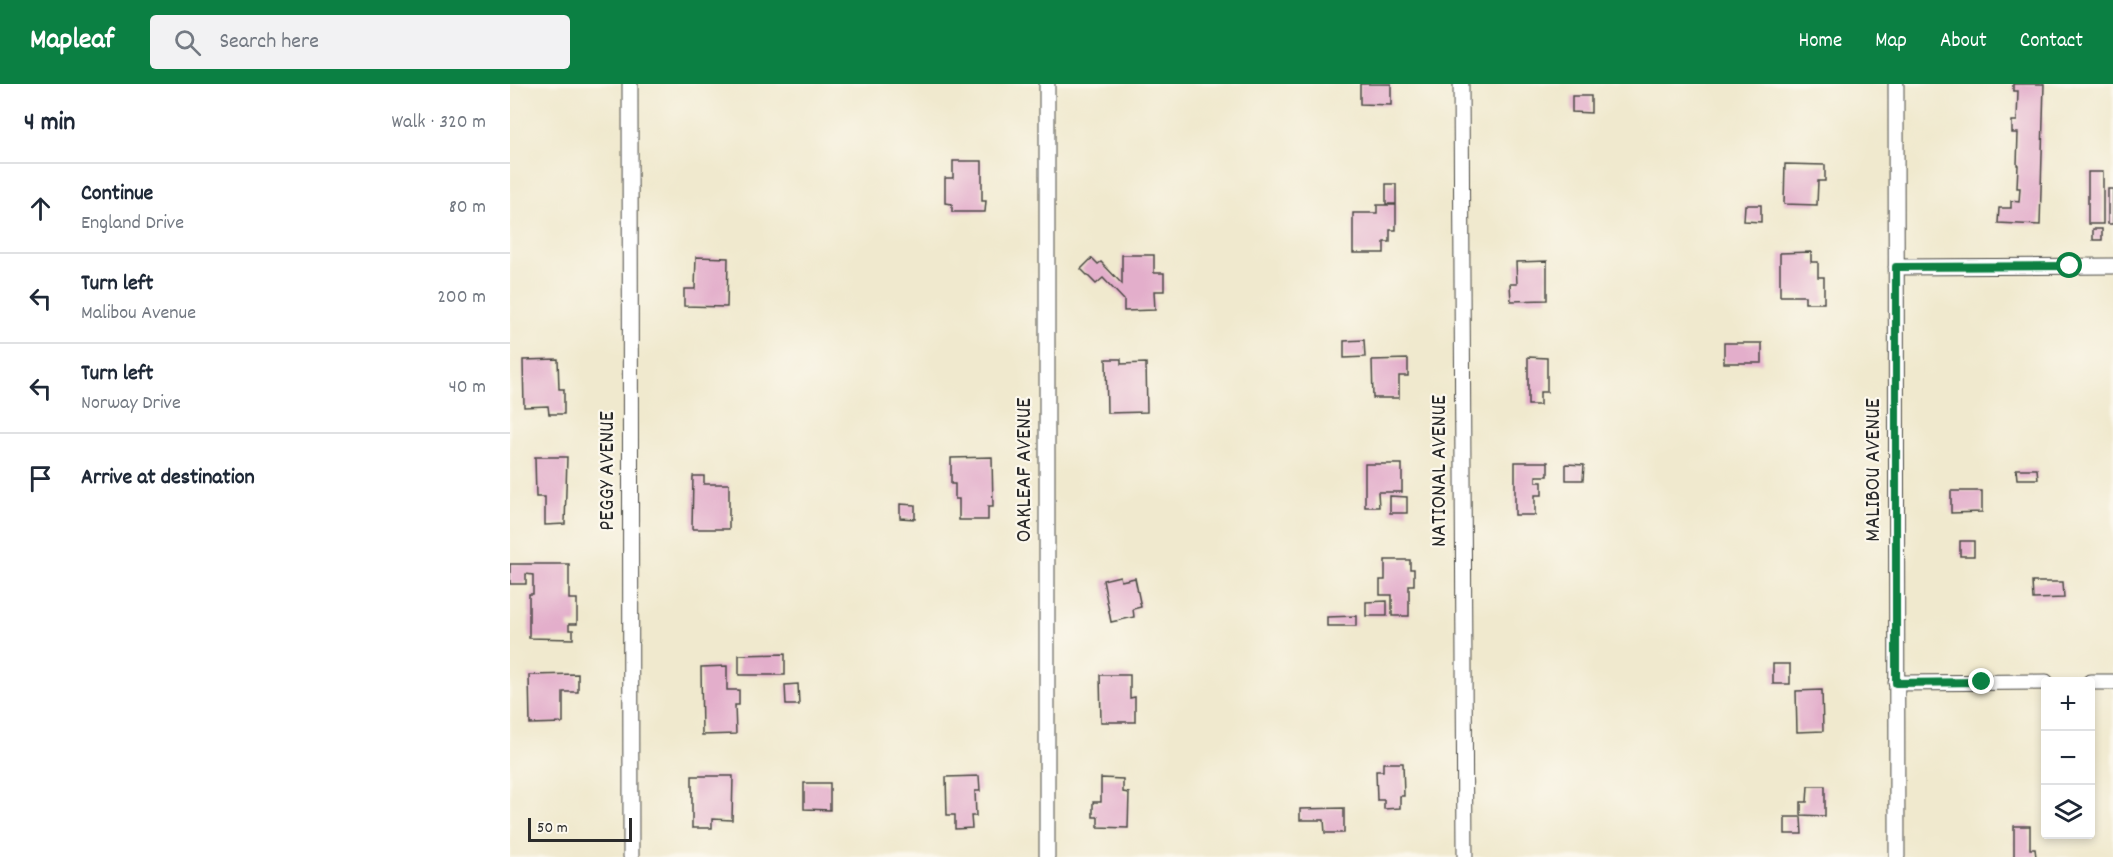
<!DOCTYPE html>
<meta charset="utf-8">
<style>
body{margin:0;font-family:Dekko,sans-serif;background:#f2f2f3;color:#1f2937}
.controls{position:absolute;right:18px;bottom:18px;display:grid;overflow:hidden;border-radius:6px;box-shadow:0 3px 9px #0003}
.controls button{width:54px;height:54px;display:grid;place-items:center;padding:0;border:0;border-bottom:2px solid #e0e1e3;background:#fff;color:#1f2937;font:30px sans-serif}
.scale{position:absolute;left:18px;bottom:15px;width:104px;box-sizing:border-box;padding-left:6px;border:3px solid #2b2b2b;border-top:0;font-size:16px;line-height:21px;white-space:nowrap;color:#2b2b2b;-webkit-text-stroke:4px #fbf7ec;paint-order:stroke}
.stop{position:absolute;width:18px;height:18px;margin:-14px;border:4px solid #0b8043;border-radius:50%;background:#fff}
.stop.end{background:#0b8043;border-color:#fff;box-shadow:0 2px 6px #0008}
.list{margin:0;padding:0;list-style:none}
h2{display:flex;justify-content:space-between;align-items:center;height:78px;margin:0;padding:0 24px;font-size:26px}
h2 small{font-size:20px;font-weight:400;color:#747a83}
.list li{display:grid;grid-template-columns:39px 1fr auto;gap:18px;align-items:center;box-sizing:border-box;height:90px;padding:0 24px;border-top:2px solid #e0e1e3}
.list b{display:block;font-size:22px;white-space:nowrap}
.list p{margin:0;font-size:20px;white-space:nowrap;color:#747a83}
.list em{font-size:20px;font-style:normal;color:#747a83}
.icon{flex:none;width:33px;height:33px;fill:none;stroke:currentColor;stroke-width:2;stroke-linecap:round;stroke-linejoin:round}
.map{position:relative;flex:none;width:1603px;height:773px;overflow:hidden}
header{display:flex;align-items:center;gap:36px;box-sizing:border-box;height:84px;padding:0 30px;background:#0b8043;color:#fff}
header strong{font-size:28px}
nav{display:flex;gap:33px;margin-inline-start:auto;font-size:21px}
.search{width:420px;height:54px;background:#f2f2f3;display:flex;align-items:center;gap:15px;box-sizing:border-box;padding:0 21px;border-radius:6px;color:#747a83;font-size:22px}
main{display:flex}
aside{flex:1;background:#fff}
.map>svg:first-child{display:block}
</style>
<header>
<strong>Mapleaf</strong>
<div class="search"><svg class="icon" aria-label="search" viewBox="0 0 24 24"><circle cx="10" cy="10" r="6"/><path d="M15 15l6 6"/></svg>Search here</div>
<nav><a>Home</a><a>Map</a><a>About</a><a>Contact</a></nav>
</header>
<main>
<aside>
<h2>4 min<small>Walk · 320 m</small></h2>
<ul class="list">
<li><svg class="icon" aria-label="ahead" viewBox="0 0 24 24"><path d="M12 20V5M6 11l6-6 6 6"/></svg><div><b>Continue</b><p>England Drive</p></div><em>80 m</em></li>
<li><svg class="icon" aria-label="left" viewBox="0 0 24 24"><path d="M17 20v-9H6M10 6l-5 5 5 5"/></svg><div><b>Turn left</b><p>Malibou Avenue</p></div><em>200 m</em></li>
<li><svg class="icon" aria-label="left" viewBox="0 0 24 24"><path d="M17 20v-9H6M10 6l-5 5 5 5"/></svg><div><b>Turn left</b><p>Norway Drive</p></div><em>40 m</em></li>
<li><svg class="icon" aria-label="arrive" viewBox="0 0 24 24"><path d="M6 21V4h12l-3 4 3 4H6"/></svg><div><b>Arrive at destination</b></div></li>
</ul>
</aside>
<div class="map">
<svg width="1603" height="773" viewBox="0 0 1603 773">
<rect width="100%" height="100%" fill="#fbf7ec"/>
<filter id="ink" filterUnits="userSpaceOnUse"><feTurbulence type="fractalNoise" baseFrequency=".0167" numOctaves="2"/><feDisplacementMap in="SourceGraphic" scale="12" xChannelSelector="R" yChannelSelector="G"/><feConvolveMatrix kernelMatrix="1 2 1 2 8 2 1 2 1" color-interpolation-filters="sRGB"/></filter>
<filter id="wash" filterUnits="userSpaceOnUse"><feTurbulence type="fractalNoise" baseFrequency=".008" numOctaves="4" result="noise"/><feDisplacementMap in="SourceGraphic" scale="24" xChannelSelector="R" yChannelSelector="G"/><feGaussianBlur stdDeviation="1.35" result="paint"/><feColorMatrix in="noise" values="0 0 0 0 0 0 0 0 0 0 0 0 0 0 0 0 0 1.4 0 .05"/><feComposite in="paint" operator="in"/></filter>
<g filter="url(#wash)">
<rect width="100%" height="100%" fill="#f0e9ce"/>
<g id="blocks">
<path fill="#e3aecb" d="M 850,0 L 881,0 L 881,21 L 850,20 Z
M 1503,0 L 1534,0 L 1530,141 L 1488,139 L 1489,124 L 1501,124 L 1501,117 L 1509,118 L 1510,104 L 1507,104 L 1508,81 L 1507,81 L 1508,49 L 1502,49 L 1502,37 L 1507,37 L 1508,7 L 1503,7 Z
M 1062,12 L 1081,12 L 1081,29 L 1062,28 Z
M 443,77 L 472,77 L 472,117 L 476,117 L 475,128 L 442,128 L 442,120 L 435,119 L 435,94 L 443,94 Z
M 1275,80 L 1315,81 L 1315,97 L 1308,97 L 1307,121 L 1274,120 Z
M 1578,88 L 1593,88 L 1593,140 L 1578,140 Z
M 876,100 L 886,100 L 886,120 L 876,120 Z
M 1598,105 L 1603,105 L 1603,140 L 1598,140 Z
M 867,121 L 886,121 L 886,146 L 880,146 L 880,158 L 874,158 L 874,169 L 843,169 L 843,129 L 867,129 Z
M 1235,121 L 1251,121 L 1251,138 L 1234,137 Z
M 1583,145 L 1592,145 L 1592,156 L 1583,156 Z
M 1301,168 L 1301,178 L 1308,178 L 1308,193 L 1314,193 L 1314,219 L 1295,219 L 1295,212 L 1270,212 L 1270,169 Z
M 612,171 L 644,171 L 644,189 L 654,189 L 654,207 L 644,207 L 645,226 L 614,227 L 614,216 L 593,194 L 586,200 L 571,185 L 582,174 L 588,180 L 591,178 L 612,200 Z
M 186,173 L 218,174 L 217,223 L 174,222 L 174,205 L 185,205 Z
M 1037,177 L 1037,216 L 1001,217 L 1000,200 L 1007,200 L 1006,178 Z
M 854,256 L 855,273 L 834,274 L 834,257 Z
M 1214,259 L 1252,259 L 1252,279 L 1214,279 Z
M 1018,273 L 1037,274 L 1037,308 L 1030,308 L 1030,321 L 1018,321 Z
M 48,275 L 49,305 L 54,305 L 54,330 L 39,330 L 38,322 L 14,323 L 13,276 Z
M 596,275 L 611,275 L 611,280 L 636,279 L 637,328 L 597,329 Z
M 898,275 L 898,292 L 889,292 L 889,314 L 863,314 L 862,276 Z
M 25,373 L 57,373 L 55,440 L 35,441 L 35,413 L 26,413 Z
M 482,373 L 483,423 L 478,423 L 478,436 L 449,436 L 449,415 L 445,415 L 445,400 L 441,400 L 441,374 Z
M 1005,378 L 1038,378 L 1038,392 L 1026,392 L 1026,398 L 1032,398 L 1032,411 L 1025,411 L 1025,431 L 1005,431 Z
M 855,380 L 892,380 L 892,408 L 868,408 L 869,423 L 855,423 Z
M 1056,380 L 1074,381 L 1073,396 L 1056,396 Z
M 1506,385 L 1527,385 L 1528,395 L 1507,395 Z
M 183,392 L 194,392 L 194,400 L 219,400 L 219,445 L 182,445 Z
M 1441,407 L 1472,407 L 1472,428 L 1441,429 Z
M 880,412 L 897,413 L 897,429 L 880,429 Z
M 390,420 L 405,421 L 405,435 L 390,434 Z
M 1450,457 L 1464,457 L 1464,472 L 1450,472 Z
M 875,476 L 900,476 L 900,485 L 904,485 L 904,501 L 899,501 L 899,532 L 882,532 L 882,511 L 870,511 L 870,496 L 875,496 Z
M 0,480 L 59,480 L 59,515 L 67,515 L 67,540 L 59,540 L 59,546 L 63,546 L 63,555 L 19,554 L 19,510 L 23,510 L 23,491 L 16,490 L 16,500 L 0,500 Z
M 610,492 L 611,497 L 625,494 L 631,523 L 623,525 L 624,533 L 601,538 L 593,496 Z
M 1522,498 L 1553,498 L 1554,514 L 1523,515 Z
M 877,517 L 877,532 L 856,532 L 856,518 Z
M 846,532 L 846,542 L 817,542 L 817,533 Z
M 275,570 L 275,591 L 229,591 L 229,571 Z
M 1263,580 L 1280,580 L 1280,600 L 1263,600 Z
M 217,582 L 217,606 L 229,606 L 229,621 L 225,621 L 226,650 L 192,651 L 191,583 Z
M 68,590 L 68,608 L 53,608 L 53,639 L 20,640 L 19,591 Z
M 590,591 L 620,591 L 620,614 L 625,613 L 625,638 L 591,638 Z
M 288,600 L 289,621 L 276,621 L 275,601 Z
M 1312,606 L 1313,647 L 1287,648 L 1286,607 Z
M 873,679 L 893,679 L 894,712 L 890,712 L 890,724 L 874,725 L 874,716 L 867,716 L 866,687 L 873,687 Z
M 182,692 L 223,692 L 222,736 L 202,735 L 202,744 L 182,744 Z
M 469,692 L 470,707 L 465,707 L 466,732 L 461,732 L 462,744 L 445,745 L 445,731 L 437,731 L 436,693 Z
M 591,694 L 613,695 L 613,708 L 619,709 L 618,744 L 588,743 L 588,733 L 583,733 L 583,718 L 591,718 Z
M 294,699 L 320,699 L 320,726 L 294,725 Z
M 1298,702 L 1315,702 L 1315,732 L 1291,731 L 1291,718 L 1297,718 Z
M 834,724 L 834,749 L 815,749 L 814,736 L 790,736 L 790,725 Z
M 1275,733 L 1291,733 L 1292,750 L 1275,750 Z
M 1504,742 L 1520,742 L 1520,765 L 1525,765 L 1526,773 L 1504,773 Z"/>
</g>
</g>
<g filter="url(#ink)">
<use href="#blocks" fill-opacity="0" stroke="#494843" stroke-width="1.5"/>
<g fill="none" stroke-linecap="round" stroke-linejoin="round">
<g stroke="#494843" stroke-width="17">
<path id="street" d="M 120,0 L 121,773
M 537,0 L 537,773
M 951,0 L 955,773
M 1386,0 L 1387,773
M 1386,183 L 1603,182
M 1580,598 L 1603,598
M 1386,599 L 1536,598"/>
</g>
<use href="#street" stroke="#fff" stroke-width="15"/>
</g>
</g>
<g fill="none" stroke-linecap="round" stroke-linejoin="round" filter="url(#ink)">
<path stroke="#0b8043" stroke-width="8" d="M 1472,598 L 1386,599 L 1386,183 L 1560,182"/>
</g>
<g text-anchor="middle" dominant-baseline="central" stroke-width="4.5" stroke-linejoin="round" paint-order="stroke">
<g font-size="22" fill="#2b2b2b" stroke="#fbf7ec">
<text transform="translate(515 386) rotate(-90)">OAKLEAF AVENUE</text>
<text transform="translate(1364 386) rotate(-90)">MALIBOU AVENUE</text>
<text transform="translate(98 387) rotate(-90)">PEGGY AVENUE</text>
<text transform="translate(930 387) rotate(-90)">NATIONAL AVENUE</text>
</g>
</g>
</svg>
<div class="controls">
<button>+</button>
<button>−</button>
<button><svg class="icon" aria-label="layers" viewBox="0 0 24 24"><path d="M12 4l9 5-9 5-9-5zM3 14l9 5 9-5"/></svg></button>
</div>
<div class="scale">50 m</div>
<div class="stop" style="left:1560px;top:182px"></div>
<div class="stop end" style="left:1472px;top:598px"></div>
</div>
</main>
